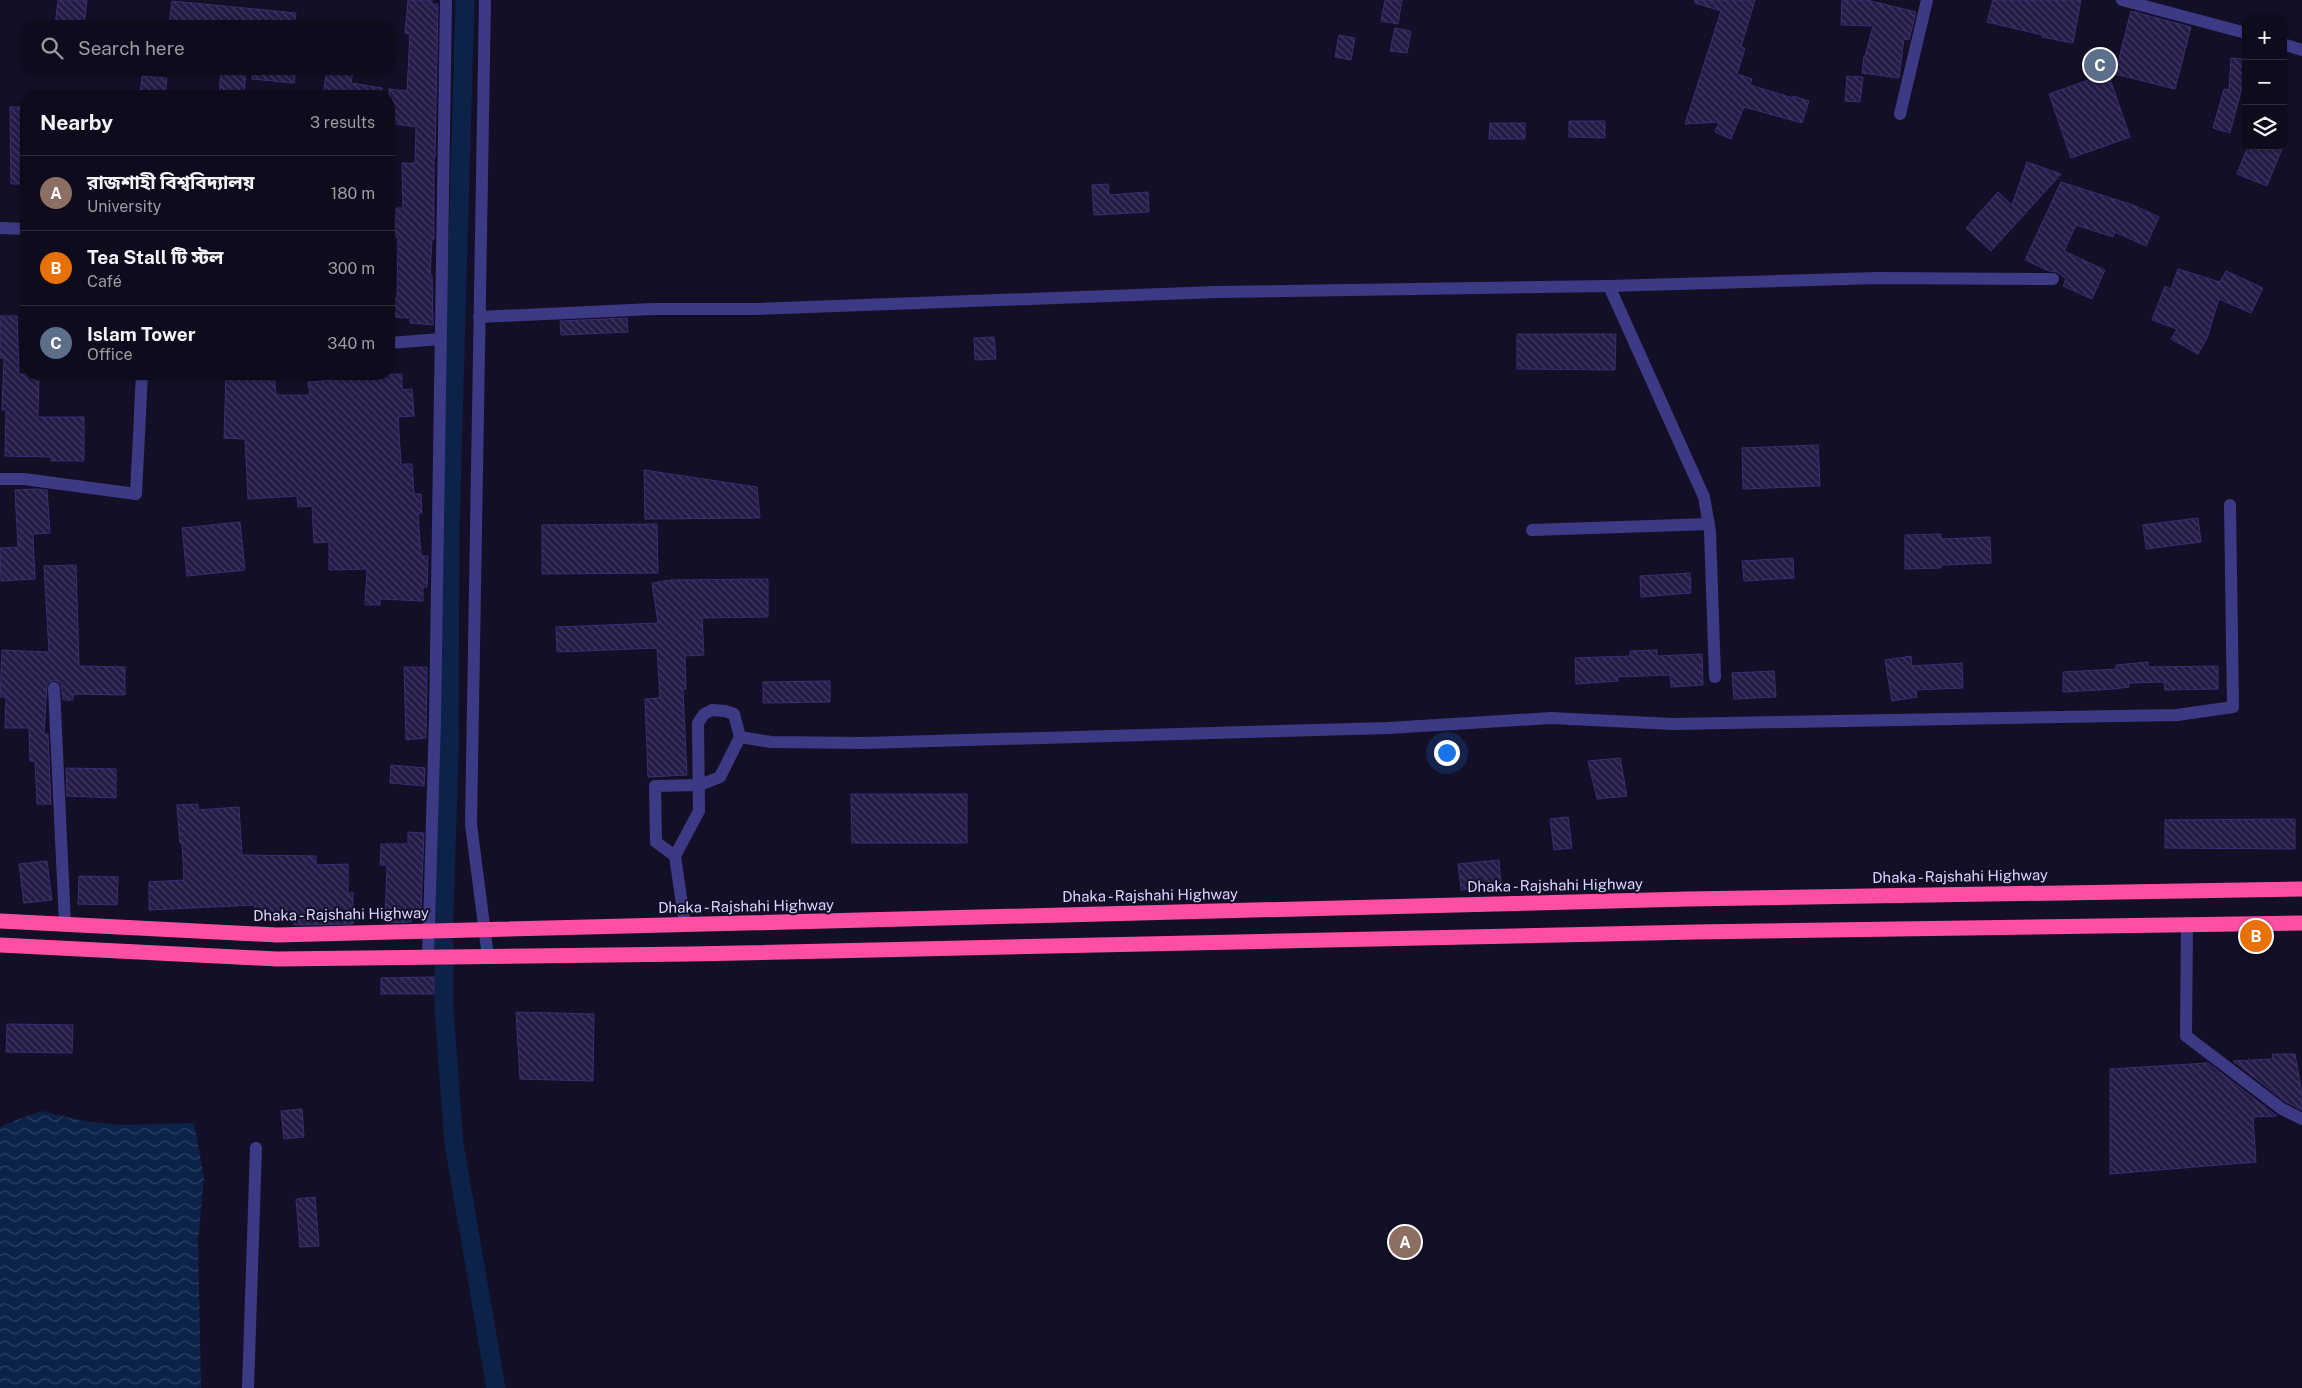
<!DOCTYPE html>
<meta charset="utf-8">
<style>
body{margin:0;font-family:"Public Sans","Noto Sans Bengali",sans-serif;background:#1c1929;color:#f1f3f6}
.controls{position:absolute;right:15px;top:15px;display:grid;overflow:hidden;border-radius:10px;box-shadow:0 1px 4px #0004}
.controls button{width:45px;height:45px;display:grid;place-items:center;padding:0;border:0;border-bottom:1px solid #2e2b3b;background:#0e0b1c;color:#f1f3f6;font:25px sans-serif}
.you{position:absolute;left:1446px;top:752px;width:18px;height:18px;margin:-12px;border:4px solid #fff;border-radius:50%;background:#1a73e8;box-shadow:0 0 0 8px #1a73e833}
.badge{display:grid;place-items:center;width:32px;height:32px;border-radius:50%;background:#0f766e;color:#fff;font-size:16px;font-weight:700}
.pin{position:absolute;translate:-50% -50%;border:2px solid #fff;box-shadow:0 1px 5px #0006}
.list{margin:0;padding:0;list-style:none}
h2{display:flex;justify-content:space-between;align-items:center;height:65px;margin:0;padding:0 20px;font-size:21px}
h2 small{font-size:16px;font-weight:400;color:#9b9ba3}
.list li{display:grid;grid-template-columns:32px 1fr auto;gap:15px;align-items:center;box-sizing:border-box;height:75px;padding:0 20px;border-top:1px solid #2e2b3b}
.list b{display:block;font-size:19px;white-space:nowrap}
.list p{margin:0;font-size:16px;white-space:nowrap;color:#9b9ba3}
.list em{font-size:16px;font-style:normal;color:#9b9ba3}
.icon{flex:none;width:28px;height:28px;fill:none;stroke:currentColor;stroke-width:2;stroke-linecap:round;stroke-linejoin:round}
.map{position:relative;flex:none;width:2302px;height:1388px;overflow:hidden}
.search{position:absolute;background:#0e0b1c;box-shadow:0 1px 4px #0004;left:20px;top:20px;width:375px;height:55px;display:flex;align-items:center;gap:12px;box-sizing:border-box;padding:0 18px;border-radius:20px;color:#9b9ba3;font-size:19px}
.panel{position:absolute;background:#0e0b1c;box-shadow:0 1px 4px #0004;left:20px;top:90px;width:375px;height:290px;border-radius:20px}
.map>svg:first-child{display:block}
</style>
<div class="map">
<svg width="2302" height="1388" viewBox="0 0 2302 1388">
<defs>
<pattern id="water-waves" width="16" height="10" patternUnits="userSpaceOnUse" patternTransform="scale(1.25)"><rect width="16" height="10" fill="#0c2248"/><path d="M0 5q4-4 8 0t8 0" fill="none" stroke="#2f4163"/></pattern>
<pattern id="building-back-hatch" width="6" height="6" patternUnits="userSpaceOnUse" patternTransform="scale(1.25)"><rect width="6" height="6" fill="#241b47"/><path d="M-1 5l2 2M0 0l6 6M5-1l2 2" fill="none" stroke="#433b63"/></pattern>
</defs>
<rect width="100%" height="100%" fill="#130f26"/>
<path fill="url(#water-waves)" d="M 41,1111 L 84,1121 L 121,1125 L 194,1123 L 204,1177 L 198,1240 L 201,1388 L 0,1388 L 0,1130 L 1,1126 Z"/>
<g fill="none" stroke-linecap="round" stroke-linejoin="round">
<path stroke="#0c2248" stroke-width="19" d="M 465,0 L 450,530 L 449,756 L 444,913 L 444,1009 L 454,1144 L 496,1388"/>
</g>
<path fill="url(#building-back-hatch)" stroke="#3b2d73" d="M 58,0 L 87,0 L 84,26 L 55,26 Z
M 408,0 L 432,0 L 432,4 L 438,4 L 435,157 L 434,157 L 434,239 L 432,239 L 430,275 L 432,275 L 433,325 L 410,323 L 410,318 L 389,317 L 389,297 L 397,298 L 398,237 L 395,237 L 396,208 L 403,208 L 402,163 L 415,163 L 416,127 L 389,123 L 389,89 L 407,91 L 410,34 L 405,33 Z
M 1385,0 L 1402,0 L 1398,24 L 1381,21 Z
M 1695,0 L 1755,0 L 1741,47 L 1745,48 L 1737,74 L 1752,79 L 1750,85 L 1793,98 L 1793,96 L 1809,101 L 1802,123 L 1744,107 L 1731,139 L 1715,132 L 1719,122 L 1685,124 L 1721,11 L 1695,3 Z
M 1842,0 L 1867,0 L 1916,12 L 1909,40 L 1904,39 L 1899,78 L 1862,73 L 1864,56 L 1865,56 L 1873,26 L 1841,25 Z
M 1993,0 L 2081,0 L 2073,43 L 2042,37 L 2042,35 L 1987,22 Z
M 172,1 L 296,13 L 294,26 L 169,26 Z
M 2131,11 L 2191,27 L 2175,89 L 2115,74 Z
M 1395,28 L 1411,31 L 1407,53 L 1390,51 Z
M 1339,35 L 1355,38 L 1351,60 L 1335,57 Z
M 2231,58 L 2246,59 L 2246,84 L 2243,83 L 2230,133 L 2213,128 L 2224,89 L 2229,90 Z
M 221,69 L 246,69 L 244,96 L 219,96 Z
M 253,69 L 296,69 L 294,83 L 252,79 Z
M 327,69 L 353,72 L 351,83 L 382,88 L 381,96 L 323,96 Z
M 2108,73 L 2130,137 L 2071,158 L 2049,94 Z
M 142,76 L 167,78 L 165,96 L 140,96 Z
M 1847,76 L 1863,77 L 1860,102 L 1845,101 Z
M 10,107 L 26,107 L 26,184 L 11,184 Z
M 1569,121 L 1605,121 L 1605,138 L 1569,137 Z
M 1490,123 L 1525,123 L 1525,139 L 1489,139 Z
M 2248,146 L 2283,146 L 2267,186 L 2237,174 Z
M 2027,162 L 2061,174 L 1991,251 L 1966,228 L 1998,192 L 2012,205 Z
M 2061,182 L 2133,205 L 2159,217 L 2146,246 L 2115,232 L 2113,237 L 2076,225 L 2064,251 L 2105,270 L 2092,299 L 2063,286 L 2066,279 L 2057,272 L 2049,271 L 2025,260 Z
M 1108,184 L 1109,195 L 1148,192 L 1149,212 L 1094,215 L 1092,185 Z
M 2178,269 L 2220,282 L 2226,271 L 2263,288 L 2251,313 L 2219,299 L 2207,338 L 2198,354 L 2171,339 L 2177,329 L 2152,320 L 2165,286 L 2171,289 Z
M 0,316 L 17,316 L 19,374 L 39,375 L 38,417 L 84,417 L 84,461 L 51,461 L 51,457 L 5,456 L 6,410 L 2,410 L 4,358 L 0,358 Z
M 627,318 L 628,332 L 561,335 L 560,321 Z
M 1517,334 L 1616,334 L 1615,370 L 1517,369 Z
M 994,337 L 996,359 L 975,360 L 974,338 Z
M 226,374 L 274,374 L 276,395 L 310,395 L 308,382 L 351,379 L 350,374 L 402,374 L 402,390 L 412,389 L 414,416 L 398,417 L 401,464 L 412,464 L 414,494 L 421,494 L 422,513 L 418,513 L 421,556 L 428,556 L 427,587 L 423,587 L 423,601 L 380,599 L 380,605 L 365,605 L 367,569 L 329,570 L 329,542 L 314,543 L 312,506 L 298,507 L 297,496 L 248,499 L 245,439 L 224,438 Z
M 1818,445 L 1820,486 L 1743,489 L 1742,448 Z
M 644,470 L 757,487 L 760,518 L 645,519 Z
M 36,489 L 47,490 L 50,533 L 33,534 L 35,579 L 1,581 L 0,548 L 18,547 L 15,490 Z
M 2198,518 L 2201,542 L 2146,549 L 2143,525 Z
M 240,522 L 245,570 L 187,576 L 182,528 Z
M 657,524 L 658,573 L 542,574 L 542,525 Z
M 1941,534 L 1941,539 L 1990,537 L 1991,563 L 1941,565 L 1941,568 L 1905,569 L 1905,535 Z
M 1793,558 L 1794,578 L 1744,581 L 1742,561 Z
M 76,565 L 79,666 L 125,667 L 125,695 L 73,694 L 73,700 L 63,700 L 61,683 L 54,680 L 47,684 L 44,734 L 48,734 L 51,804 L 37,804 L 35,761 L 30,761 L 29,728 L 5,728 L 6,697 L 0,697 L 2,650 L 49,652 L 44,566 Z
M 1690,573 L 1691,593 L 1641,597 L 1640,576 Z
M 768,579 L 768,617 L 702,618 L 704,655 L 685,656 L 686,689 L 683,689 L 687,775 L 648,777 L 645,699 L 660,698 L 657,648 L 557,652 L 556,627 L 658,623 L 652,583 L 671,580 Z
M 1657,650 L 1657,656 L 1702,654 L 1703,685 L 1671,687 L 1670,675 L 1618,677 L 1618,681 L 1576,684 L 1575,658 L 1630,656 L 1630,651 Z
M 1911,656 L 1912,666 L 1962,663 L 1963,688 L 1916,690 L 1917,697 L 1892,701 L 1885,660 Z
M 2148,662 L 2148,667 L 2218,666 L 2218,689 L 2165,690 L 2164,682 L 2128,683 L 2129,687 L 2114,689 L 2063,692 L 2063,672 L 2116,669 L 2116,665 Z
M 404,667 L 427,667 L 426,738 L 406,740 Z
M 1774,671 L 1776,697 L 1734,699 L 1732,673 Z
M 830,681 L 830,702 L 763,703 L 763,682 Z
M 1620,758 L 1627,796 L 1597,799 L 1588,761 Z
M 391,765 L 425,768 L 424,786 L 390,783 Z
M 66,768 L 116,769 L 116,798 L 67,796 Z
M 851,794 L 967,794 L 967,843 L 852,843 Z
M 198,804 L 198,810 L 239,807 L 242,855 L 316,856 L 316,865 L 348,864 L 348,893 L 353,893 L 353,924 L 294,925 L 294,914 L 255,915 L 255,905 L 149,910 L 149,882 L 184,880 L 182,843 L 180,843 L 177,805 Z
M 1568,817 L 1572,848 L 1554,850 L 1550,819 Z
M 2295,819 L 2295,849 L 2165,848 L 2165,820 Z
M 408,832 L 424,833 L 421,911 L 411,911 L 411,922 L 385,923 L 387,865 L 380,865 L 381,844 L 408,844 Z
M 1499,860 L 1501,886 L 1461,890 L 1458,864 Z
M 47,861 L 52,900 L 24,903 L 19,864 Z
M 79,876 L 118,877 L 117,905 L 78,904 Z
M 434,977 L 434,994 L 381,994 L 381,978 Z
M 516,1012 L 594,1014 L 593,1081 L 520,1079 Z
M 7,1024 L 73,1025 L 72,1053 L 6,1052 Z
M 2272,1054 L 2295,1054 L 2302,1093 L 2302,1110 L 2286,1102 L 2233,1061 L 2273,1059 Z
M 2208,1063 L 2277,1116 L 2253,1117 L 2256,1162 L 2110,1174 L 2110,1069 Z
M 302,1109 L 304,1137 L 284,1139 L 281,1111 Z
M 315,1197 L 319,1246 L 300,1247 L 296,1199 Z"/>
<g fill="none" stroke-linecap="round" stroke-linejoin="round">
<path stroke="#3d3a85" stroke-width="12" d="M 485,0 L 471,824 L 488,957
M 2122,0 L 2246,33
M 2283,44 L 2302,50
M 1900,114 L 1927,0
M 0,228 L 26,229
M 1609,286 L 1704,497 L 1710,532 L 1715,677
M 479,317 L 653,309 L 756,309 L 1216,292 L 1609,286 L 1878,278 L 2053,279
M 389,343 L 441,339
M 0,479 L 24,479 L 136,494 L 142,374
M 1532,530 L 1709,524
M 54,688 L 65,924
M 740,737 L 771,742 L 863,743 L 1388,728 L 1551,718 L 1673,724 L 2177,715 L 2233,707 L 2230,505
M 675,856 L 656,842 L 655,786 L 700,785 L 720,777 L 740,737 L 734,714 L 725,711 L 712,710 L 704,714 L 698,723 L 699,811 L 675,856 L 685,925
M 2187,925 L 2186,1036 L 2282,1109 L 2302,1119
M 428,958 L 435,719 L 446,0
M 248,1388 L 256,1148"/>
<path stroke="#ff4fa3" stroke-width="15" d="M 0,921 L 277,935 L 1688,899 L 2302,889
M 0,945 L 277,959 L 690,954 L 1695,932 L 2302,923"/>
</g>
<g text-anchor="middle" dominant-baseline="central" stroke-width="4" stroke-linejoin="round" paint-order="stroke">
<g font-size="15" fill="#d9d4ff" stroke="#130f26">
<text transform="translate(1960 876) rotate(-1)">Dhaka - Rajshahi Highway</text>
<text transform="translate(1555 885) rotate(-1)">Dhaka - Rajshahi Highway</text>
<text transform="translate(1150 895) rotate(-1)">Dhaka - Rajshahi Highway</text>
<text transform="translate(746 906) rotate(-1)">Dhaka - Rajshahi Highway</text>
<text transform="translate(341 914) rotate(-1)">Dhaka - Rajshahi Highway</text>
</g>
</g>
</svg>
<div class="controls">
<button>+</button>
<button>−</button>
<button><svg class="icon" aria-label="layers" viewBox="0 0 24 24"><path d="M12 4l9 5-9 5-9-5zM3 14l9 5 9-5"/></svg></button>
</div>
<div class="you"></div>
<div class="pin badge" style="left:1405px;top:1242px;background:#8d6e63">A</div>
<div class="pin badge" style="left:2256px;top:936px;background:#e8710a">B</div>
<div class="pin badge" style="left:2100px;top:65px;background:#5c6f8a">C</div>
<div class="search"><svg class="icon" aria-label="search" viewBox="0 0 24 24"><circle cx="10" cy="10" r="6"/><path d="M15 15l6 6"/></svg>Search here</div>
<section class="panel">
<h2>Nearby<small>3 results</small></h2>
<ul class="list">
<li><span class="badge" style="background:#8d6e63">A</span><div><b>রাজশাহী বিশ্ববিদ্যালয়</b><p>University</p></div><em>180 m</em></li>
<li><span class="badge" style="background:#e8710a">B</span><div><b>Tea Stall টি স্টল</b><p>Café</p></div><em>300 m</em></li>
<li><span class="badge" style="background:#5c6f8a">C</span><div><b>Islam Tower</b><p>Office</p></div><em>340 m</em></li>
</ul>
</section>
</div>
